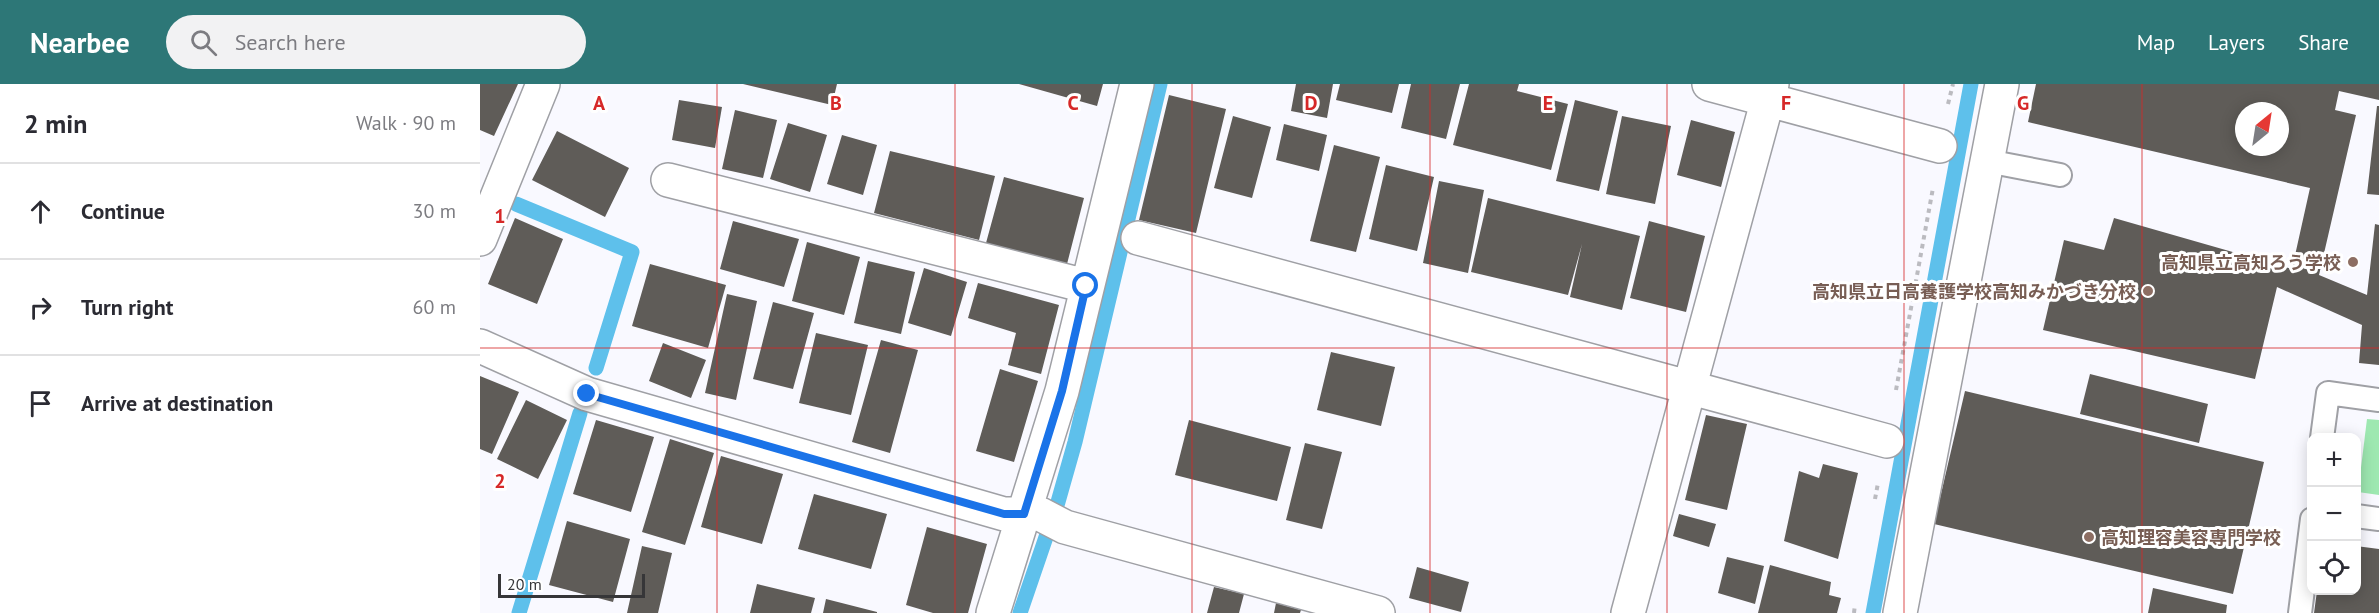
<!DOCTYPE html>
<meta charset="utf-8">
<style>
body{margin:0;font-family:"PT Sans","Noto Sans JP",sans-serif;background:#f2f2f3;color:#2b2b33}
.controls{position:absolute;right:18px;bottom:18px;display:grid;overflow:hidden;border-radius:12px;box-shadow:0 3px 15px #0003}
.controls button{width:54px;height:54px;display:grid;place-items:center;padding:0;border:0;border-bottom:2px solid #e1e1e2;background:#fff;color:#2b2b33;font:30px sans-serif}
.compass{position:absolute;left:1755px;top:18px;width:54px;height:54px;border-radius:50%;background:#fff;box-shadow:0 3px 15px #0003;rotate:30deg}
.scale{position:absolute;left:18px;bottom:15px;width:147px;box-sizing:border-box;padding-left:6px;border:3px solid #363638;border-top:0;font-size:16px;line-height:21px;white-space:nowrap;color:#363638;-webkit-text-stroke:4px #fff;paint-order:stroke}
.stop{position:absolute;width:18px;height:18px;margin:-14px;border:4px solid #1a73e8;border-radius:50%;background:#fff}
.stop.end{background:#1a73e8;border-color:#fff;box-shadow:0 2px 6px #0008}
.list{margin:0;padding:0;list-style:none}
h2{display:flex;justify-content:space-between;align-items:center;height:78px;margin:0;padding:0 24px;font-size:26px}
h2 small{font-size:20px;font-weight:400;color:#7c7c81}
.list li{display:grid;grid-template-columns:39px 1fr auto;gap:18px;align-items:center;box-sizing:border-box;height:96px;padding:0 24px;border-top:2px solid #e1e1e2}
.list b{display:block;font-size:22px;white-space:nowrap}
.list em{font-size:20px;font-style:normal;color:#7c7c81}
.icon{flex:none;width:33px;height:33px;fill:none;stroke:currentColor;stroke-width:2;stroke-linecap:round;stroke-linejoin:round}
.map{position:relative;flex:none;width:1899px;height:529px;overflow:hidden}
header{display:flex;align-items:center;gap:36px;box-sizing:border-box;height:84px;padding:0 30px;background:#2d7777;color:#fff}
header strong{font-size:28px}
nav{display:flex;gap:33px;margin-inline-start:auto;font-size:21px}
.search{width:420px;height:54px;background:#f2f2f3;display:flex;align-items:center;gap:15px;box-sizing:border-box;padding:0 21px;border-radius:33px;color:#7c7c81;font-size:22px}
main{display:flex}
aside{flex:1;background:#fff}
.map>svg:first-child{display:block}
</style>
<header>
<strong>Nearbee</strong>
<div class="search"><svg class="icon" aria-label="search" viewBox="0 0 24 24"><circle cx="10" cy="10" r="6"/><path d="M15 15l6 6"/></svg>Search here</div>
<nav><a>Map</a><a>Layers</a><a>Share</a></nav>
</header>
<main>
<aside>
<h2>2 min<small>Walk · 90 m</small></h2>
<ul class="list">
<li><svg class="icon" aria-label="ahead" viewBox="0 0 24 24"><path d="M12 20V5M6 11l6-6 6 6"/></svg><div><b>Continue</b></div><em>30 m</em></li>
<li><svg class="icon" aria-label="right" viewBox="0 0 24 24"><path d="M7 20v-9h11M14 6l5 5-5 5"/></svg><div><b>Turn right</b></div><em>60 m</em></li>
<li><svg class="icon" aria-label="arrive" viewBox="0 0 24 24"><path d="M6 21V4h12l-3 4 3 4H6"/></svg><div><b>Arrive at destination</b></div></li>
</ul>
</aside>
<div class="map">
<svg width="1899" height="529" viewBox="0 0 1899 529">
<rect width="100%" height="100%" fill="#f9f9ff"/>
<path fill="#9ee8b1" d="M 1887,335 L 1899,336 L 1899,411 L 1878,408 Z"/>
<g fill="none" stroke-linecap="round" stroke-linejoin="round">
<path stroke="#5ec0eb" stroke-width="15" d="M 36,120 L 152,168 L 116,284
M 39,529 L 100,329
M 540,529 L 578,418 L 595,358 L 680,0
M 1393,529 L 1491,0"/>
</g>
<path fill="#5f5c58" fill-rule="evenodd" d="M 0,0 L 38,0 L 14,52 L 0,46 Z
M 263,0 L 357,0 L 352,21 Z
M 539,0 L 623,0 L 617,22 Z
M 816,0 L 853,0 L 847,34 L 811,27 Z
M 860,0 L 919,0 L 912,29 L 856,16 Z
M 931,0 L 980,0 L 966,55 L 921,44 Z
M 989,0 L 1039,0 L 1037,7 L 1088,20 L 1071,86 L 973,61 Z
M 1556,0 L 1899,0 L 1899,16 L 1859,7 L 1855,26 L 1876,31 L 1839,191 L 1887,211 L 1895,140 L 1899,141 L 1899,281 L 1879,279 L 1882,241 L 1797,203 L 1775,295 L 1563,246 L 1584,156 L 1624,166 L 1634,134 L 1812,185 L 1830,104 L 1548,38 ZM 1764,27 L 1800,27 L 1800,63 L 1764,63 Z
M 689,11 L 746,25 L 716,149 L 659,136 Z
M 199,16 L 242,23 L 235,64 L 192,56 Z
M 1095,16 L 1138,27 L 1119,107 L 1076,97 Z
M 1897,22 L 1899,22 L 1899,111 L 1887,110 Z
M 255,26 L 297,36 L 283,94 L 242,85 Z
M 753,32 L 791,43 L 772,114 L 734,104 Z
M 1142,32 L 1191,42 L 1175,120 L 1126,110 Z
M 1211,36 L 1255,48 L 1241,103 L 1197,91 Z
M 308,39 L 347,51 L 330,108 L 290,95 Z
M 804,40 L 847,51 L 839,87 L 796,76 Z
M 77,47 L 149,84 L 125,133 L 52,96 Z
M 362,51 L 397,61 L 383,111 L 347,100 Z
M 854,61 L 900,73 L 876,168 L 830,157 Z
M 410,67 L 515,92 L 499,156 L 394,129 Z
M 906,81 L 954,93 L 937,167 L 889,155 Z
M 524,93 L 604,114 L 587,180 L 506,159 Z
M 959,97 L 1004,106 L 988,189 L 943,179 Z
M 1008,114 L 1160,152 L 1142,226 L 1090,213 L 1102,160 L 1088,211 L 991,188 Z
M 35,134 L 83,155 L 57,220 L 8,200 Z
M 253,137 L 319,155 L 304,203 L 240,185 Z
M 1169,137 L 1225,152 L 1206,228 L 1150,214 Z
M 327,158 L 380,173 L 364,231 L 312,217 Z
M 388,177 L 435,188 L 421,250 L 374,239 Z
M 170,180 L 246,201 L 228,264 L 152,242 Z
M 444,184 L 487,198 L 471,252 L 428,239 Z
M 498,199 L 579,221 L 561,290 L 528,281 L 536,249 L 488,234 Z
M 247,210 L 277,217 L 256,316 L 225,309 Z
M 293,218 L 334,229 L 313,305 L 273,295 Z
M 336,249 L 388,261 L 371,331 L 319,319 Z
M 401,256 L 438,266 L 410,369 L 372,358 Z
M 183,259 L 226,276 L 211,314 L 169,297 Z
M 851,268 L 915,283 L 901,342 L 837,326 Z
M 520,285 L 558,297 L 534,378 L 496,367 Z
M 1610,290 L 1728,320 L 1719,359 L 1600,330 Z
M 0,292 L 39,308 L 12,370 L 0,365 Z
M 1485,307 L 1784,378 L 1753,510 L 1454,440 Z
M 46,316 L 87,336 L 58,395 L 17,375 Z
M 1226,331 L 1267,340 L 1247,426 L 1205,416 Z
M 116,336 L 174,353 L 151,428 L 93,410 Z
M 709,336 L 811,363 L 797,417 L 695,391 Z
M 190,355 L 234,369 L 205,461 L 162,448 Z
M 825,359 L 862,368 L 842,445 L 806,436 Z
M 241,372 L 303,390 L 282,460 L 221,443 Z
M 1343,380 L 1378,389 L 1358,475 L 1304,457 L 1319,387 L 1339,394 Z
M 334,410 L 407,430 L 391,485 L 318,465 Z
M 1199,430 L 1236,440 L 1229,463 L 1193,452 Z
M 87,437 L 150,455 L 133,518 L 69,501 Z
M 447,443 L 507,460 L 488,529 L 453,529 L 426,521 Z
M 162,462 L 192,469 L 178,529 L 147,529 Z
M 1876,462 L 1899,465 L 1899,529 L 1834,529 L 1837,507 L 1876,507 Z
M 1247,473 L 1284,482 L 1275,520 L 1238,509 Z
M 1290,481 L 1351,498 L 1349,511 L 1361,514 L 1357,529 L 1278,529 Z
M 937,483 L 989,498 L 981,528 L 929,514 Z
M 277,500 L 335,514 L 331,529 L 270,529 Z
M 734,503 L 764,510 L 759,529 L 727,529 Z
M 1673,504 L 1747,521 L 1746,529 L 1668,529 Z
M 346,515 L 397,528 L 397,529 L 343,529 Z
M 796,519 L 821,526 L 820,529 L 794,529 Z"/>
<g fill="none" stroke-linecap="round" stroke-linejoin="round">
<g stroke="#9fa0a5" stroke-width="26">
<path id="lane" d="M 1507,77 L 1580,91
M 1842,354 L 1848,309 L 1899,316
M 1876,432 L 1899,435
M 1820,529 L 1832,435"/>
</g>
<g stroke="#9fa0a5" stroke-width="36">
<path id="street" d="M 1229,0 L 1460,62
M 188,96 L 606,202
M 658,154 L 1407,357
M 0,155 L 63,0
M 0,262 L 107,310 L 524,430 L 560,430 L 585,443 L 898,529
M 513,529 L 582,307 L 657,0
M 1148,529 L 1292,0
M 1420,529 L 1522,0"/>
</g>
<path stroke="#bbbbc0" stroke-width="4" stroke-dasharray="4.5 4.5" stroke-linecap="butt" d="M 1468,20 L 1473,0
M 1416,306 L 1453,104
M 1395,415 L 1398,399
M 1374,529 L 1375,520"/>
<use href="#lane" stroke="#fff" stroke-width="22"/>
<use href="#street" stroke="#fff" stroke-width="33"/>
</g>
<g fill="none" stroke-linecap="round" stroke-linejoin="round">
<path stroke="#1a73e8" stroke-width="8" d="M 107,310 L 524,430 L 544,430 L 582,307 L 606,202"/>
</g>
<path fill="none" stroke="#d62828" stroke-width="1.5" stroke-opacity="0.55" d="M 237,0 L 237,529M 475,0 L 475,529M 712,0 L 712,529M 950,0 L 950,529M 1187,0 L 1187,529M 1424,0 L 1424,529M 1662,0 L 1662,529M 0,264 L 1899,264"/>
<g fill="#8d6e63" stroke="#fff" stroke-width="2">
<circle cx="1873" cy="178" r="6"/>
<circle cx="1668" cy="207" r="6"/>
<circle cx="1609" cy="453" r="6"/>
</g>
<g text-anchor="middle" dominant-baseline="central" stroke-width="6" stroke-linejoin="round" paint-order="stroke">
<g font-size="18" font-weight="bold" fill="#785e54" stroke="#fff" text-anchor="end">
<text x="1861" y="178">高知県立高知ろう学校</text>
<text x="1656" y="207">高知県立日高養護学校高知みかづき分校</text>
<text x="1621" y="453" text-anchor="start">高知理容美容専門学校</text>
</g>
</g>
<g font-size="20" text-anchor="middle" font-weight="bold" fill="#d62828" stroke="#fff" stroke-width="6" stroke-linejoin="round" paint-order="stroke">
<text x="119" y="26">A</text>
<text x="356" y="26">B</text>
<text x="593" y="26">C</text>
<text x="831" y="26">D</text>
<text x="1068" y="26">E</text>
<text x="1306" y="26">F</text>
<text x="1543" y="26">G</text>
<text x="20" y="139">1</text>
<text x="20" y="404">2</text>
</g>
</svg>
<div class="controls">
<button>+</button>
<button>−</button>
<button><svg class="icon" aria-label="locate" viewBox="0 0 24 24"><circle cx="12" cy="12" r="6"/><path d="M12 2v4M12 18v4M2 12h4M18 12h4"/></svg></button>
</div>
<svg class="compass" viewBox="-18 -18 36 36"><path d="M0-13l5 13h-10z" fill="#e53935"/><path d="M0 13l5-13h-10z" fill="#7c7c81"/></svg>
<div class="scale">20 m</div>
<div class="stop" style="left:606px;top:202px"></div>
<div class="stop end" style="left:107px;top:310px"></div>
</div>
</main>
